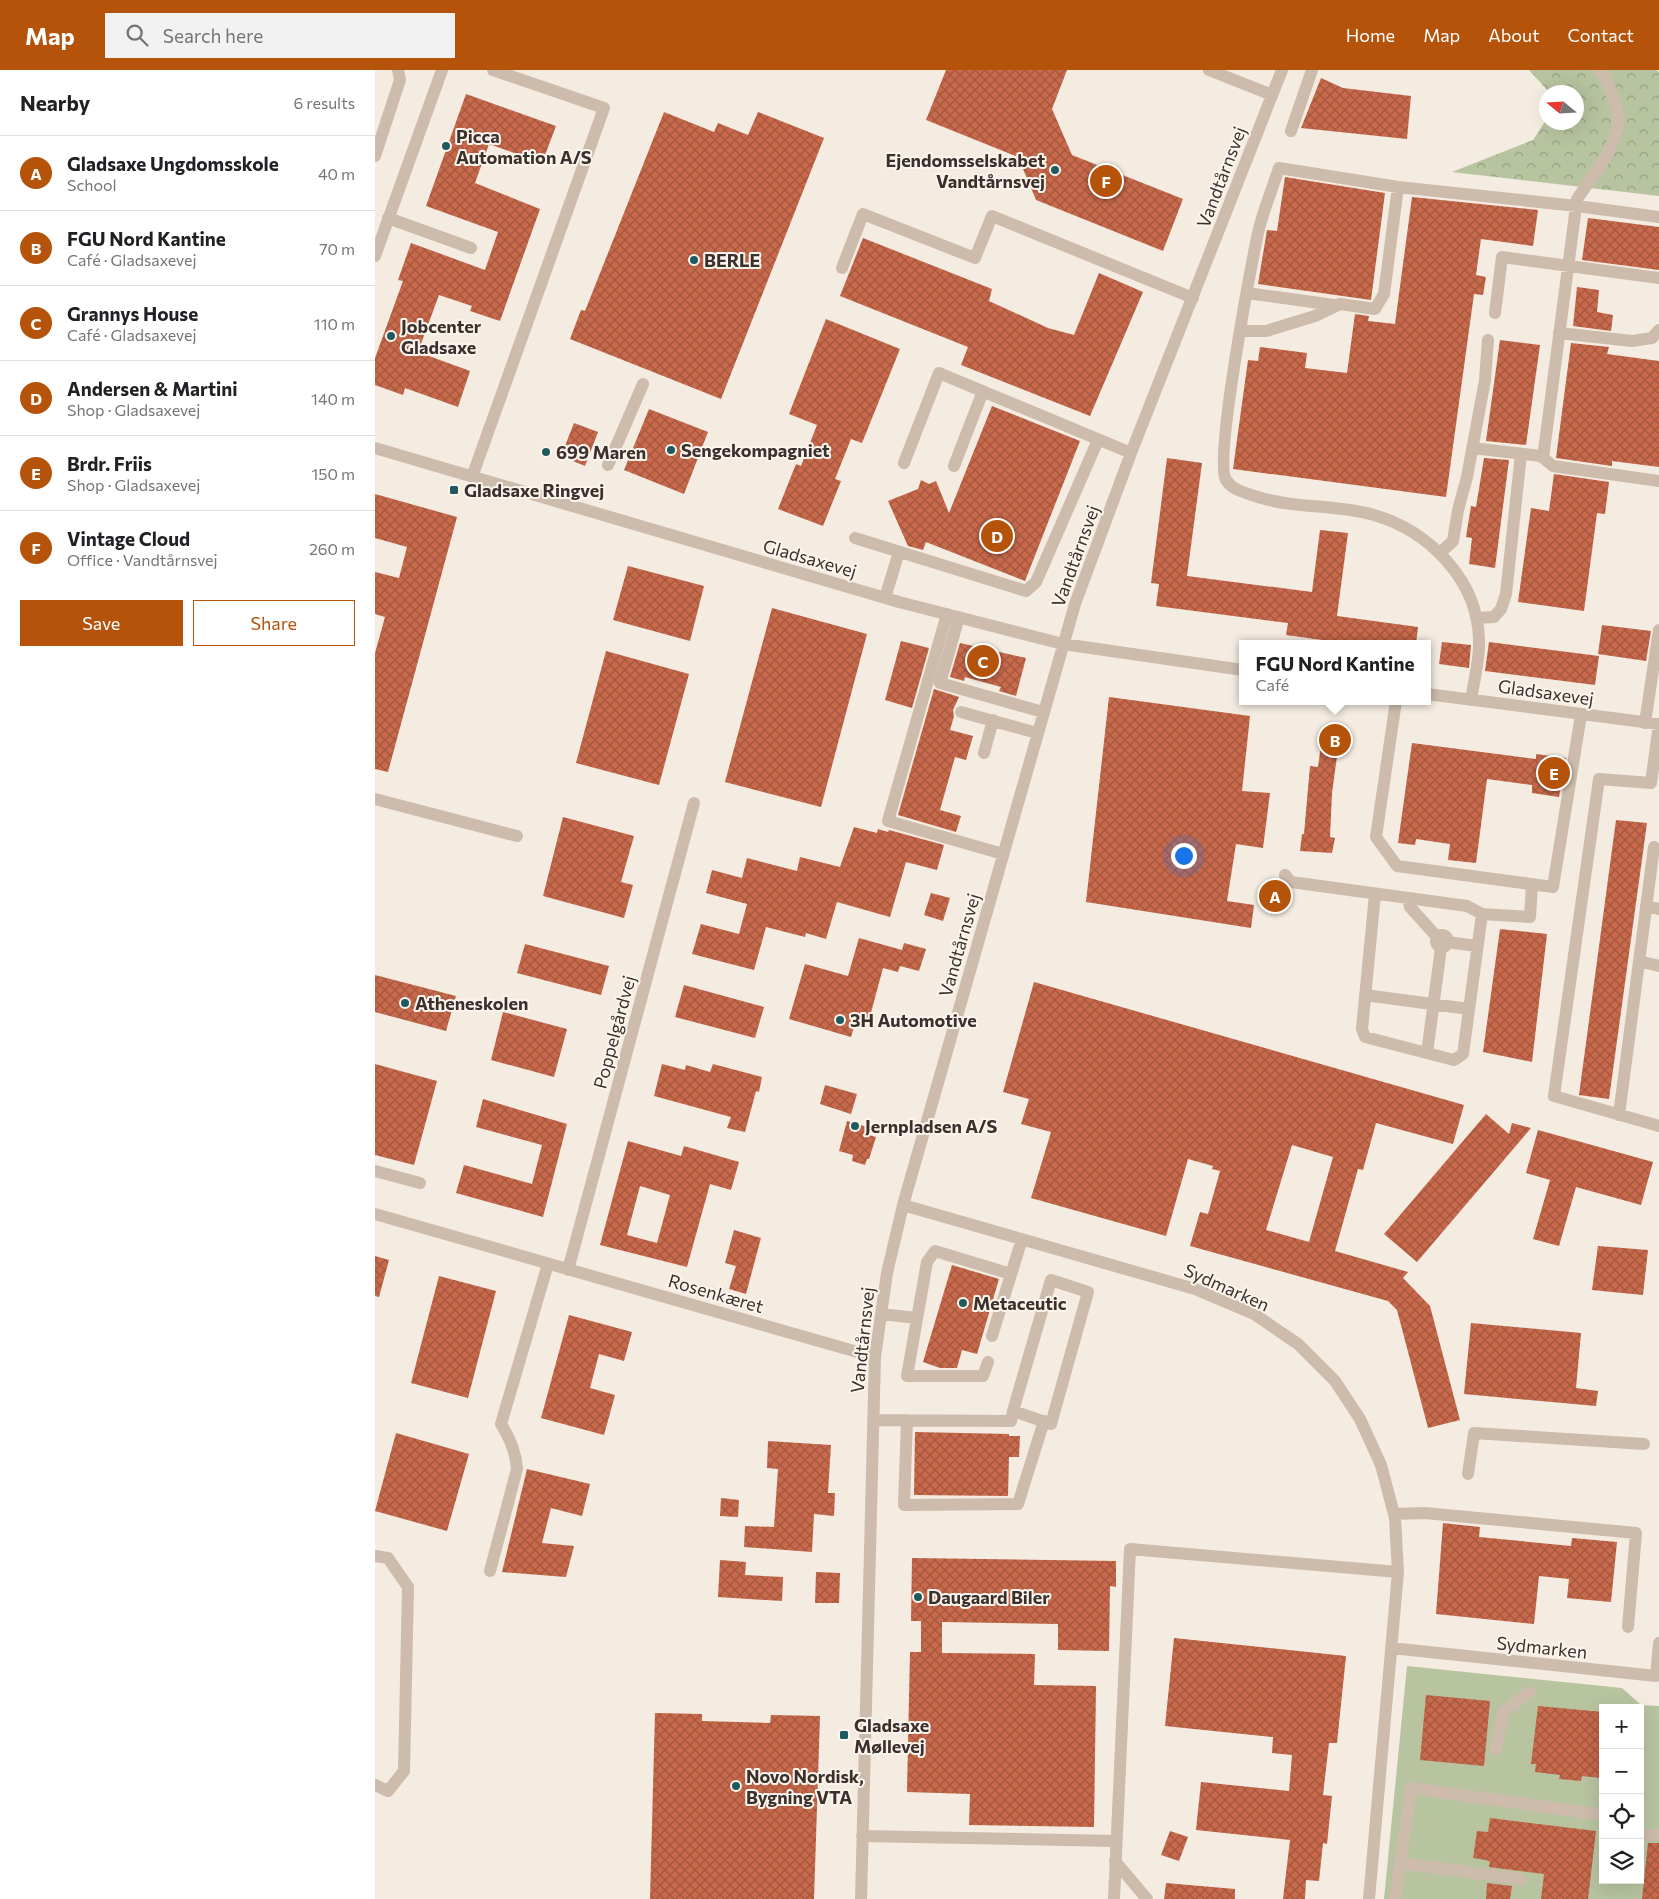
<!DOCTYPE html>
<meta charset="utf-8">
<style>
body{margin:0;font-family:Commissioner,sans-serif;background:#f2f2f2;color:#202124}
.controls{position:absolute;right:15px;bottom:15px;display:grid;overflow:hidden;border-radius:0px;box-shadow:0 5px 20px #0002}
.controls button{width:45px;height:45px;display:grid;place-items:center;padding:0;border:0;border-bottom:1px solid #e0e0e0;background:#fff;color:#202124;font:25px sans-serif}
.compass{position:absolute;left:1164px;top:15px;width:45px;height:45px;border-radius:50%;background:#fff;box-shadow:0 5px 20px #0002;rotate:288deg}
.you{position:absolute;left:808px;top:785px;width:18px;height:18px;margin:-12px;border:4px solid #fff;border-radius:50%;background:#1a73e8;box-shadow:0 0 0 8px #1a73e833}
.badge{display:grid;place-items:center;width:32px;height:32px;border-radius:50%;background:#b45309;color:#fff;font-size:16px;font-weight:700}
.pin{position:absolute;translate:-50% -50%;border:2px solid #fff;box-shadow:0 1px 5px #0006}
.popup{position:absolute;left:864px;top:570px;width:192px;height:65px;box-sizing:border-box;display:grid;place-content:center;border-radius:0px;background:#fff;filter:drop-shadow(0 1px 4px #0005);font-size:16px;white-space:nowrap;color:#757577}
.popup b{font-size:19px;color:#202124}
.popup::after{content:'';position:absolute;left:50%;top:100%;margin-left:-10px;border:10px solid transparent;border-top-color:#fff}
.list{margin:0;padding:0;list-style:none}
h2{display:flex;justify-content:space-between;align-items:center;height:65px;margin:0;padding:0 20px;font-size:21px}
h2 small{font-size:16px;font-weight:400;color:#757577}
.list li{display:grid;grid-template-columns:32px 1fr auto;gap:15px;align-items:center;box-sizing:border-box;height:75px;padding:0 20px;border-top:1px solid #e0e0e0}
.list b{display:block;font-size:19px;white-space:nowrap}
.list p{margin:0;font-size:16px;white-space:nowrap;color:#757577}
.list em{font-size:16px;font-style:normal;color:#757577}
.actions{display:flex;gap:10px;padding:15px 20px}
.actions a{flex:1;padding:11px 0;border:1px solid #b45309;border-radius:0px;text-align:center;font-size:18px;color:#b45309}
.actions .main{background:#b45309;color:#fff}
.icon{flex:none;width:28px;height:28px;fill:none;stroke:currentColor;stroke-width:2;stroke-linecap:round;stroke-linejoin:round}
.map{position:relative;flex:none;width:1284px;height:1829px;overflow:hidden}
header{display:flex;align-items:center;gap:30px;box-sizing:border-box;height:70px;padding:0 25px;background:#b45309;color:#fff}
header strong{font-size:24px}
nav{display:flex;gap:28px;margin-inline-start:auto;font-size:18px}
.search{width:350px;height:45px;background:#f2f2f2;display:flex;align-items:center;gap:12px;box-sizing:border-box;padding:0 18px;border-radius:0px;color:#757577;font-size:19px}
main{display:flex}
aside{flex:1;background:#fff}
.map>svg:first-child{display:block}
</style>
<header>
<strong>Map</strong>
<div class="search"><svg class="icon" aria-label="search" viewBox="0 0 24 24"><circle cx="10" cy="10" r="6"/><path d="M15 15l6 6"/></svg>Search here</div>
<nav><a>Home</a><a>Map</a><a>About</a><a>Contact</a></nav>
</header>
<main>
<aside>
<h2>Nearby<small>6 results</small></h2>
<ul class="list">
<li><span class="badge">A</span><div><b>Gladsaxe Ungdomsskole</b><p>School</p></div><em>40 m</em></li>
<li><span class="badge">B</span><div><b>FGU Nord Kantine</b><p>Café · Gladsaxevej</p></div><em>70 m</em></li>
<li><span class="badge">C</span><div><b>Grannys House</b><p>Café · Gladsaxevej</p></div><em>110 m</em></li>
<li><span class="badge">D</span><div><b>Andersen &amp; Martini</b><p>Shop · Gladsaxevej</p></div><em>140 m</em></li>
<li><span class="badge">E</span><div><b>Brdr. Friis</b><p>Shop · Gladsaxevej</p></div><em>150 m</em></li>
<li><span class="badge">F</span><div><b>Vintage Cloud</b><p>Office · Vandtårnsvej</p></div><em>260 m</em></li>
</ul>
<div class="actions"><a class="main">Save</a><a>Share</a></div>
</aside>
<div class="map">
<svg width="1284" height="1829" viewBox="0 0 1284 1829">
<defs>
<pattern id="forest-crowns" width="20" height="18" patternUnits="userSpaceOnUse" patternTransform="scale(1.25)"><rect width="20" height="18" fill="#b8c4a0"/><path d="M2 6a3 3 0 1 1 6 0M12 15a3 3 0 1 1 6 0" fill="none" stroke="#97a083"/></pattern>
<pattern id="building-cross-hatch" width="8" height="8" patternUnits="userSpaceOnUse" patternTransform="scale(1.25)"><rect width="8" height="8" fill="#c8694b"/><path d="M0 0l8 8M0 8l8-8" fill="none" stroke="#a4573f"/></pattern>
</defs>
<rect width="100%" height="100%" fill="#f4ebe1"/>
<path fill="#b8c4a0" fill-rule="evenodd" d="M 1032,1596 L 1247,1618 L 1266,1635 L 1284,1636 L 1284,1829 L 1009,1829 ZM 1228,1638 L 1265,1638 L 1265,1810 L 1228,1810 Z"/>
<path fill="url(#forest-crowns)" d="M 1154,0 L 1281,0 L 1284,2 L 1284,126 L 1077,102 L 1158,70 L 1171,50 L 1172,52 L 1202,52 L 1202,22 L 1174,22 Z"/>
<path fill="url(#building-cross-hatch)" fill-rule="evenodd" d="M 571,0 L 692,0 L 677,39 L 697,85 L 808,129 L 788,181 L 661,130 L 643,87 L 551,50 Z
M 946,8 L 968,18 L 1036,26 L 1032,69 L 926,58 Z
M 91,24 L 181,56 L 167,93 L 114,74 L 100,113 L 165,139 L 125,251 L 95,241 L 97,236 L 64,225 L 43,282 L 95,301 L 83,337 L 30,318 L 28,325 L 0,315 L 0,288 L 28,211 L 23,210 L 36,173 L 110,200 L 123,162 L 51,136 Z
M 289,42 L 339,62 L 343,53 L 373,65 L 383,42 L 449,68 L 346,329 L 195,269 L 206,240 L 210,241 Z
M 910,107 L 1010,123 L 996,230 L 883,214 L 892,160 L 902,161 Z
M 1037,127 L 1163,140 L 1158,176 L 1106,169 L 1101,205 L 1111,207 L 1108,225 L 1099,224 L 1071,427 L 858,399 L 873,290 L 883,291 L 885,277 L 932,283 L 930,298 L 972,303 L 980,244 L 994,246 L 993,251 L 1020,254 Z
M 1213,148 L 1284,157 L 1284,200 L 1207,190 Z
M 488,168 L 617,219 L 614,231 L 673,258 L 699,265 L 724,203 L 768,222 L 715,346 L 586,295 L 593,277 L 465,226 Z
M 1202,217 L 1224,220 L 1222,242 L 1238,245 L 1236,261 L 1198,256 Z
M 451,249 L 525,279 L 487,373 L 476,369 L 460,409 L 466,411 L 448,456 L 403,439 L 421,394 L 426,396 L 442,355 L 414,344 Z
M 1125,270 L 1165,275 L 1151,375 L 1111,371 Z
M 1196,273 L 1234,277 L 1232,284 L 1284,291 L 1284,397 L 1237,391 L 1237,396 L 1181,388 Z
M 617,336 L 705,371 L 650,511 L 551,472 L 548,480 L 533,476 L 513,431 L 543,419 L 546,410 L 554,414 L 561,411 L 574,443 Z
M 274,339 L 333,362 L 309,424 L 249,400 Z
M 199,353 L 223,362 L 210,396 L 186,386 Z
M 792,388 L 827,393 L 812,506 L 937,522 L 945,460 L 973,463 L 962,546 L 1043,557 L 1041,574 L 976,574 L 911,565 L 913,553 L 781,536 L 784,514 L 776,513 Z
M 1109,388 L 1134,390 L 1120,498 L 1094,494 L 1097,468 L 1091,467 L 1096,436 L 1101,437 Z
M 1179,404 L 1234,412 L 1230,444 L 1222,443 L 1209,541 L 1143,532 L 1156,438 L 1174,441 Z
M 0,424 L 82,447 L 13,702 L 0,699 L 0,583 L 10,547 L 0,544 L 0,502 L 24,508 L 32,477 L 0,468 Z
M 253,496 L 329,516 L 315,571 L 238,550 Z
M 397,538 L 492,564 L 446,737 L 350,712 Z
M 1227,555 L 1276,561 L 1271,591 L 1223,584 Z
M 526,571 L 554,578 L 537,638 L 510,630 Z
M 1067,572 L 1096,575 L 1094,598 L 1064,594 Z
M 1114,572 L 1224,586 L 1220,615 L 1110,601 Z
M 585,573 L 651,588 L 641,626 L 624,621 L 626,617 L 590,607 L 589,611 L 575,607 Z
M 231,581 L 314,604 L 284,715 L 201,693 Z
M 559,619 L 584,627 L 578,640 L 579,646 L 575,660 L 598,666 L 591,690 L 580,687 L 565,740 L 586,746 L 581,762 L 523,745 Z
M 734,627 L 875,646 L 867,721 L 895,723 L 888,778 L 861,774 L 852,831 L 879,835 L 876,858 L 711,832 Z
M 948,660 L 972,664 L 970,680 L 963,679 L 957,723 L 955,767 L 960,768 L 957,783 L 925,781 L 927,764 L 929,764 L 935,696 L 943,697 Z
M 1037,673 L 1161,689 L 1161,684 L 1191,688 L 1184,727 L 1157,723 L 1157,715 L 1112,709 L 1101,793 L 1073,790 L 1075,774 L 1041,769 L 1040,775 L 1023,773 Z
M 188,747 L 259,766 L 246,812 L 258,815 L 249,848 L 168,826 Z
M 1241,750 L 1272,753 L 1234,1029 L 1204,1025 Z
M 479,757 L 502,763 L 503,759 L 513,762 L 514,760 L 569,775 L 562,800 L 531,792 L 515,847 L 462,832 L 451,869 L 431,863 L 430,867 L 391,857 L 379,900 L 317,884 L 326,854 L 364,864 L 372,834 L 331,823 L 337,800 L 367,808 L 372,788 L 422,801 L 425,787 L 465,797 Z
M 556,823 L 575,828 L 568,851 L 549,845 Z
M 1125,859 L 1172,864 L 1157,992 L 1108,982 Z
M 484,868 L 527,880 L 529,873 L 551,879 L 544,901 L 525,896 L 523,902 L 508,898 L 494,950 L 482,946 L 476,967 L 414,949 L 430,894 L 473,906 Z
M 150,874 L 234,896 L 226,925 L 142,903 Z
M 0,905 L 81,926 L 71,961 L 0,942 Z
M 659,912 L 1089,1035 L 1078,1074 L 1001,1053 L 988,1100 L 983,1099 L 960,1181 L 1033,1202 L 1028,1208 L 1055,1236 L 1085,1350 L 1053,1358 L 1022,1240 L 1013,1231 L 815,1176 L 825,1142 L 833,1144 L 845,1101 L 837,1099 L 838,1096 L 813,1089 L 791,1166 L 656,1128 L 676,1062 L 646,1054 L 654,1029 L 628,1022 ZM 917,1075 L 958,1087 L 934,1172 L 891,1160 Z
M 309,915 L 389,937 L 380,968 L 300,947 Z
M 128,942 L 192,959 L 179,1007 L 116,990 Z
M 0,994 L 62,1011 L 39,1095 L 0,1085 Z
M 287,994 L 310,1000 L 311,995 L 335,1002 L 338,994 L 387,1007 L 384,1022 L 381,1021 L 370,1062 L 352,1058 L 356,1047 L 279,1026 Z
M 450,1015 L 482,1024 L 476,1044 L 445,1034 Z
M 108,1029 L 192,1054 L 168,1147 L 81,1123 L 89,1095 L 157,1114 L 167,1075 L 101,1057 Z
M 1111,1044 L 1134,1064 L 1137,1053 L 1156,1058 L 1042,1192 L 1009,1164 Z
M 472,1051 L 496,1058 L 494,1065 L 501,1067 L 494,1089 L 492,1089 L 490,1095 L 477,1091 L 478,1085 L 464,1081 Z
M 1163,1060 L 1278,1092 L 1266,1135 L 1201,1117 L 1184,1176 L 1158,1169 L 1175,1110 L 1151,1103 Z
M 253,1071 L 306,1086 L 309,1076 L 364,1092 L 356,1120 L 335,1114 L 312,1197 L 225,1175 ZM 265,1116 L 295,1125 L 282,1173 L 252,1165 Z
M 359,1160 L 386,1168 L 371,1224 L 354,1219 L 361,1196 L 350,1193 Z
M 1223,1176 L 1273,1180 L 1268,1225 L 1217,1220 Z
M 0,1186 L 14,1190 L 4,1227 L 0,1226 Z
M 577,1195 L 624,1209 L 602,1284 L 587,1280 L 582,1298 L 565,1298 L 548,1292 Z
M 64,1206 L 121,1221 L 93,1328 L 36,1313 Z
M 194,1245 L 257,1262 L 249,1291 L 224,1284 L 215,1318 L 240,1325 L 229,1365 L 166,1348 Z
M 1096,1253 L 1206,1263 L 1201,1318 L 1223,1321 L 1221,1336 L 1089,1324 Z
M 540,1362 L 634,1364 L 634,1366 L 645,1366 L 644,1387 L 634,1387 L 633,1426 L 539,1425 Z
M 21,1363 L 94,1384 L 72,1461 L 0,1441 Z
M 393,1371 L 456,1375 L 453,1423 L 460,1423 L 459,1446 L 439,1444 L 437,1482 L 369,1477 L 370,1456 L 399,1457 L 403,1399 L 392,1398 Z
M 152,1399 L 215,1414 L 207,1446 L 176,1438 L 167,1473 L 199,1476 L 191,1507 L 127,1502 Z
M 346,1428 L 364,1430 L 363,1447 L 345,1446 Z
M 1068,1453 L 1105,1457 L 1104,1467 L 1196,1476 L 1197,1468 L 1242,1472 L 1236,1532 L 1192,1528 L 1194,1509 L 1164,1506 L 1159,1554 L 1061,1544 Z
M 537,1488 L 741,1491 L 741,1517 L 735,1516 L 734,1581 L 683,1580 L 683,1554 L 567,1552 L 567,1583 L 660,1584 L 659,1615 L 721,1616 L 719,1757 L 594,1755 L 595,1724 L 532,1722 L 535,1582 L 546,1582 L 546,1551 L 536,1551 Z
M 345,1490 L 371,1492 L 370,1505 L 408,1507 L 407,1531 L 343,1527 Z
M 441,1502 L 465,1503 L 464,1533 L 440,1533 Z
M 799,1568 L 971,1586 L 962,1673 L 954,1673 L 948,1725 L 957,1726 L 952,1774 L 948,1773 L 944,1811 L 931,1810 L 930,1829 L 908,1829 L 915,1770 L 821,1760 L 826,1712 L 914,1721 L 917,1685 L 897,1683 L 898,1667 L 790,1656 Z
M 1051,1625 L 1115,1631 L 1109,1696 L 1045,1690 Z
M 1163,1636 L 1228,1642 L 1226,1708 L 1207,1706 L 1206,1711 L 1184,1709 L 1185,1705 L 1160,1702 L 1161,1694 L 1156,1694 Z
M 280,1643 L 327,1644 L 327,1651 L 395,1653 L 396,1645 L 445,1646 L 439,1829 L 275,1829 Z
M 1115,1748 L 1221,1761 L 1213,1829 L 1166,1829 L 1169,1804 L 1114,1797 L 1115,1792 L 1111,1790 L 1098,1788 L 1102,1761 L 1113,1762 Z
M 795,1761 L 813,1767 L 804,1791 L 786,1785 Z
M 1273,1773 L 1284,1773 L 1284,1829 L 1267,1829 Z
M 791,1813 L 860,1819 L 860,1829 L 789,1829 Z
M 1112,1813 L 1137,1816 L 1135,1829 L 1111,1829 Z"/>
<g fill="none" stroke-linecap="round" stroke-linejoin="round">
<path stroke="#cdbbac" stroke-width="12" d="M 834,0 L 897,25
M 916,61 L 937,0
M 0,86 L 25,10 L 23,0
M 13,148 L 96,178
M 0,186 L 67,0
M 467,198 L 488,144 L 600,188 L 617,146 L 818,228
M 872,223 L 959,235
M 1120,243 L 1127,187 L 1284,208
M 865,261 L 891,261 L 940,246 L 965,234 L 1000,239 L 1009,224 L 1023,117
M 1184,263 L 1257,271 L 1277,268 L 1284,260
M 0,378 L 524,532 L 688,574 L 868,600
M 1097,378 L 1166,386 L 1178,396 L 1284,411
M 1168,388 L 1202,129 L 1233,84 L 1243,58 L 1242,38 L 1231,8 L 1224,0
M 529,393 L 564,303 L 756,383
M 233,395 L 268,314
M 579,396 L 608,321
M 97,407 L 229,38 L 118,0
M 480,468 L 651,521 L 661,512 L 723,370
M 1065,483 L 1078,471 L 1083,440 L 1092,407 L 1110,310 L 1113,270
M 510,528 L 524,482
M 572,544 L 513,751 L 628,784
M 584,547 L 565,613 L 668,642
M 1101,548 L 1119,547 L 1126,539 L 1131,524 L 1146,384
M 1052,624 L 1284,654
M 1096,630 C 1099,610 1105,589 1104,570 C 1103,510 1054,461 999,445 C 962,434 921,439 883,427 C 872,423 858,421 851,410 C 839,390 876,197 883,163 C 888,141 897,120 904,98 L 1023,117 L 1202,136 L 1284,147
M 1021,631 L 1001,767 L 1022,796 L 1178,817 L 1206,645
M 586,642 L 662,663
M 1270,653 L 1284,560
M 1284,654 L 1276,713 L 1224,709 L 1179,1026 L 1284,1056
M 609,683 L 618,650
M 0,729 L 142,766
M 910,805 L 916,812 L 1092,836 L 1107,844
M 1000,824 L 987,959 L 990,967 L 1079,990 L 1088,984 L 1107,844 L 1155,847 L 1157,814
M 1033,828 L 1035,837 L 1062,867
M 1271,836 L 1284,839
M1061 871a6 6 0 1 1 12 0a6 6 0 1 1-12 0Z
M 1072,872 L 1102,876
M 1264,891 L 1284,896
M 990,925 L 1094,939
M 1052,983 L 1066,878
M 1244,1045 L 1279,777
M 0,1101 L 45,1113
M 528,1135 L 820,1219 L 879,1244 L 923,1274 L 960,1311 L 985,1349 L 1006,1395 L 1020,1448 L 1023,1502 L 994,1829
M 0,1144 L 500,1287
M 193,1200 L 319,733
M 506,1244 L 542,1248
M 617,1266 L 647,1169
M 613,1292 L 608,1306 L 532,1306 L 552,1192 L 560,1181 L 636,1204
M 498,1350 L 636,1351 L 638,1341 L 676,1210 L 713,1222 L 676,1354 L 638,1341
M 532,1350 L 529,1435 L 643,1434 L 669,1351
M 1093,1404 L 1099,1363 L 1269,1374
M 1019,1444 L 1050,1443 L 1261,1463 L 1253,1557
M 0,1486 L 13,1488 L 33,1517 L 29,1701 L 13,1721 L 0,1715
M 115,1501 L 142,1399 C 141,1382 135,1368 126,1354 L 173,1194
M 1016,1578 L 1281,1606 L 1284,1573
M 1121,1679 L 1128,1642 L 1155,1622
M 1265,1764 L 1284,1765
M 487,1766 L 740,1771
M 740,1791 L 772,1829
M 1025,1793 L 1146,1809
M 486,1829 L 500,1287 L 512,1203 L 528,1135 L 700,534 L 756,383 L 907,0
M 739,1829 L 755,1479 L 1023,1502
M 1020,1829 L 1036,1718 L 1228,1745"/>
</g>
<g fill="#1f5a5e" stroke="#fbf5ee" stroke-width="2">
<circle cx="71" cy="76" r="5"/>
<circle cx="680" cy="100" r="5"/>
<circle cx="319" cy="190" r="5"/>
<circle cx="16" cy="266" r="5"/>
<circle cx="296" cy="380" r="5"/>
<circle cx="171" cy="382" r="5"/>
<rect x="74" y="415" width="10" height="10" rx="2.5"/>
<circle cx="30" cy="933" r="5"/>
<circle cx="465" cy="950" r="5"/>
<circle cx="480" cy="1056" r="5"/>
<circle cx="588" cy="1233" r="5"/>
<circle cx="543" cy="1527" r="5"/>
<rect x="464" y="1660" width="10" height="10" rx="2.5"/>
<circle cx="361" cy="1716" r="5"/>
</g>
<g text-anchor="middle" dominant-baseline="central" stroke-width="4" stroke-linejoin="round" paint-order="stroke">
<g font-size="18" font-weight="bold" fill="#3b302b" stroke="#fbf5ee" text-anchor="start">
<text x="81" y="66">Picca<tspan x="81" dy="21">Automation A/S</tspan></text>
<text x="670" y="90" text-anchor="end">Ejendomsselskabet<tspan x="670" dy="21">Vandtårnsvej</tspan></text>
<text x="329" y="190">BERLE</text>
<text x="26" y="256">Jobcenter<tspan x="26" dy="21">Gladsaxe</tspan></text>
<text x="306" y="380">Sengekompagniet</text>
<text x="181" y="382">699 Maren</text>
<text x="89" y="420">Gladsaxe Ringvej</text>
<text x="40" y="933">Atheneskolen</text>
<text x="475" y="950">3H Automotive</text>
<text x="490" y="1056">Jernpladsen A/S</text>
<text x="598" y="1233">Metaceutic</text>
<text x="553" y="1527">Daugaard Biler</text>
<text x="479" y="1655">Gladsaxe<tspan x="479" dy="21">Møllevej</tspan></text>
<text x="371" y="1706">Novo Nordisk,<tspan x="371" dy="21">Bygning VTA</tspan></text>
</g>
<g font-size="18" fill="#3b302b" stroke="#fbf5ee">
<text transform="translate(846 107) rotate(-69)">Vandtårnsvej</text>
<text transform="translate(700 486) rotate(-70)">Vandtårnsvej</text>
<text transform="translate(435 488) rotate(16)">Gladsaxevej</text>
<text transform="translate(1171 622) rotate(8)">Gladsaxevej</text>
<text transform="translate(584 875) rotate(-74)">Vandtårnsvej</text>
<text transform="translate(239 962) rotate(-75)">Poppelgårdvej</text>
<text transform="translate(852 1217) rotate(24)">Sydmarken</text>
<text transform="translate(341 1223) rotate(16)">Rosenkæret</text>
<text transform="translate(487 1270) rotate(-84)">Vandtårnsvej</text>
<text transform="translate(1167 1577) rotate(6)">Sydmarken</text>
</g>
</g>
</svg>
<div class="controls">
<button>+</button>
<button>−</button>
<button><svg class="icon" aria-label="locate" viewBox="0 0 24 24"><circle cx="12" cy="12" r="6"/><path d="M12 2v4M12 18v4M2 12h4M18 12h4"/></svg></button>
<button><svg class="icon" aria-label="layers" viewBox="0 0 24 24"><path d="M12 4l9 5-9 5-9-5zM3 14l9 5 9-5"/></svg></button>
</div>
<svg class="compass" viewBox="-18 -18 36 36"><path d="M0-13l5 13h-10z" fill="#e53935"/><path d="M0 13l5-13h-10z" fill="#757577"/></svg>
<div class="you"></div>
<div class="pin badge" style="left:900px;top:826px">A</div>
<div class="pin badge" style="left:960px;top:670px">B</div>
<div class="popup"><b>FGU Nord Kantine</b>Café</div>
<div class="pin badge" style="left:608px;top:591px">C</div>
<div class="pin badge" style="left:622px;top:466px">D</div>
<div class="pin badge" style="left:1179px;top:703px">E</div>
<div class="pin badge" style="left:731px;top:111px">F</div>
</div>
</main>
